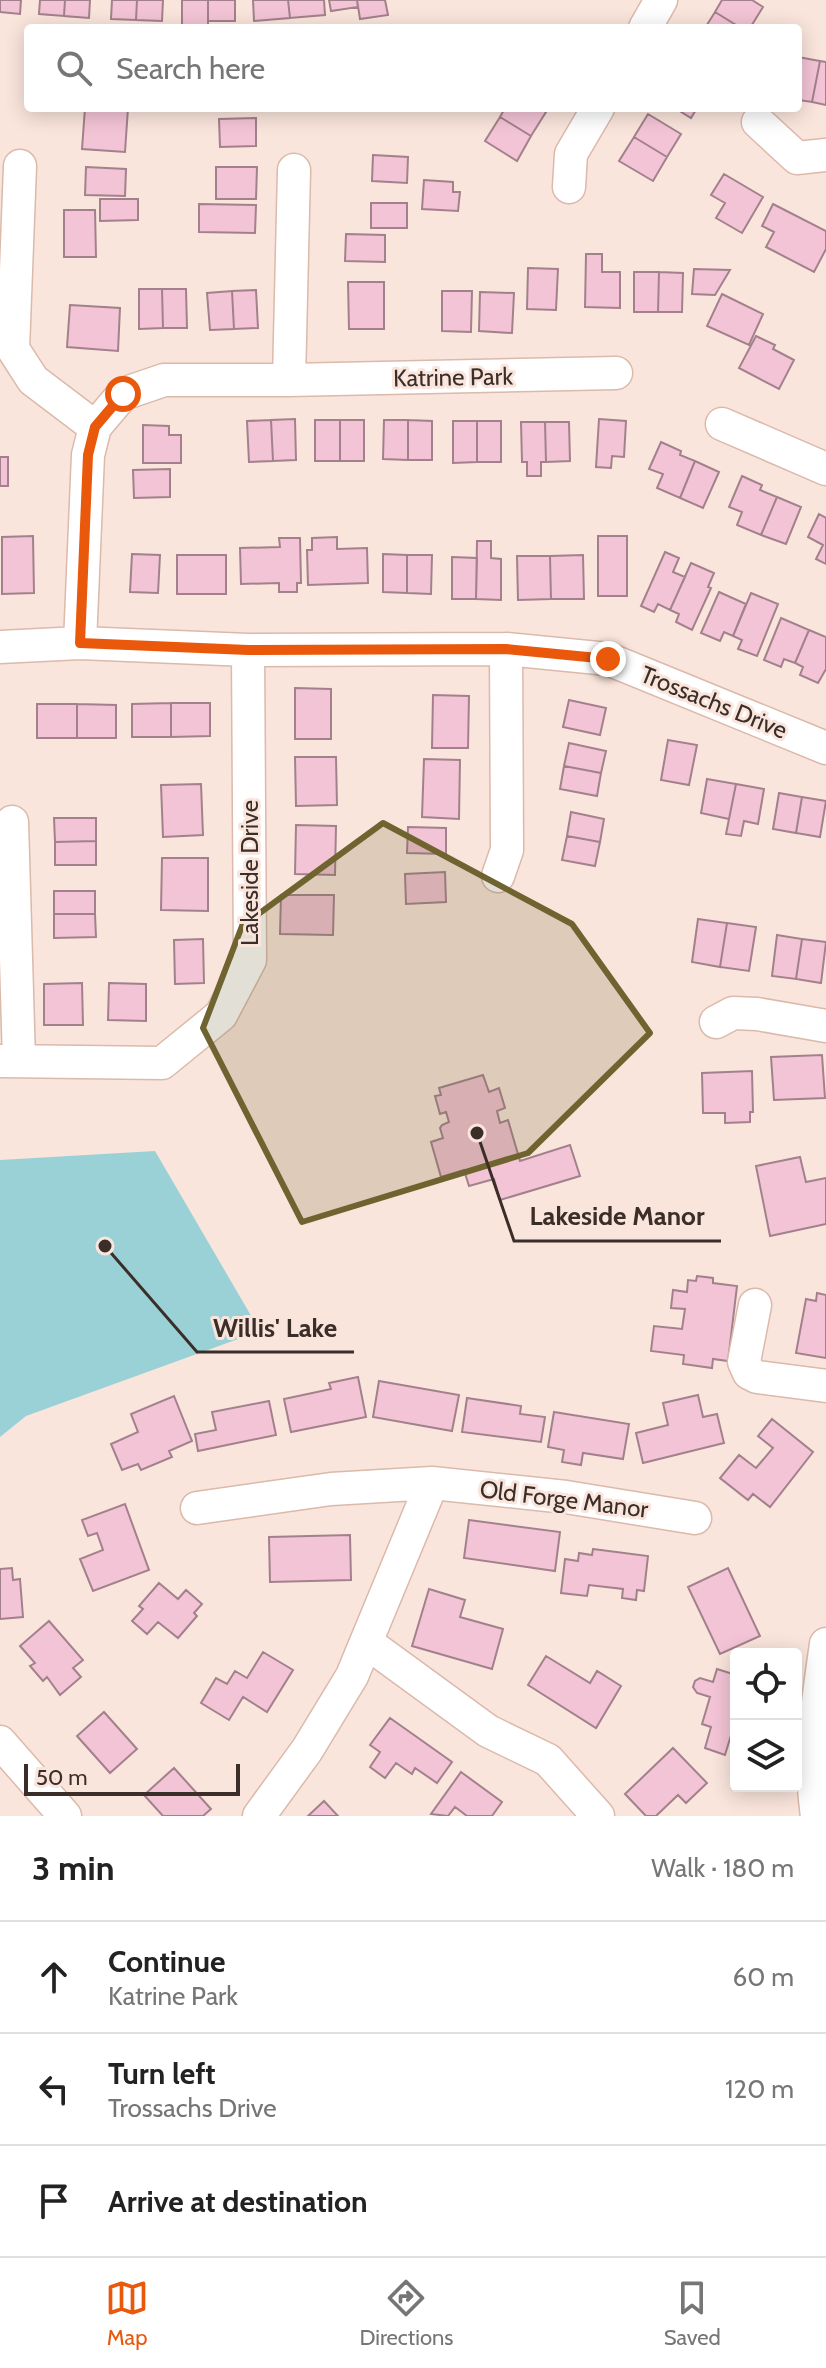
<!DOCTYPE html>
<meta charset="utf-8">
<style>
body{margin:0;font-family:Cabin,sans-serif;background:#f2f2f2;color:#222}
.controls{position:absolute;right:24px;bottom:24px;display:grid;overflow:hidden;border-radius:8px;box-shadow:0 4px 20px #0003}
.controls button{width:72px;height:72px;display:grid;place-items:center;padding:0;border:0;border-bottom:2px solid #e0e0e0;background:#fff;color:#222;font:40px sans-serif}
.scale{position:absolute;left:24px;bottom:20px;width:216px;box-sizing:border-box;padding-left:8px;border:4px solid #3b2e28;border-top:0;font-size:22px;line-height:28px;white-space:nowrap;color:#3b2e28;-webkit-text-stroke:6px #fae5dc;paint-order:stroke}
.stop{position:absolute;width:24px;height:24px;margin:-18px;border:6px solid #ea580c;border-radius:50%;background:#fff}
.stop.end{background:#ea580c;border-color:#fff;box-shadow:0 2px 8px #0008}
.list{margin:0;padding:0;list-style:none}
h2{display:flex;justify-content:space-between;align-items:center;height:104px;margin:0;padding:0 32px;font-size:34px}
h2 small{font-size:26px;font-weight:400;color:#767676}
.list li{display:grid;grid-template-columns:52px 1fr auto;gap:24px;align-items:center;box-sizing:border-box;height:112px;padding:0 32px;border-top:2px solid #e0e0e0}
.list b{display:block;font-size:30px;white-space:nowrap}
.list p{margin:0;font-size:26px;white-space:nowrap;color:#767676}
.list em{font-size:26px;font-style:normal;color:#767676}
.icon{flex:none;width:44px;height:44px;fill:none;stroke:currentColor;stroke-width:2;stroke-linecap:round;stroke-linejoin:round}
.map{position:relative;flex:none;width:826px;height:1816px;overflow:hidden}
.search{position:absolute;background:#fff;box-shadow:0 4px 20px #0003;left:24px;right:24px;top:24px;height:88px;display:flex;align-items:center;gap:20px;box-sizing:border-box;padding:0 28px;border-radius:8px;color:#767676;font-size:30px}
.sheet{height:440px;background:#fff}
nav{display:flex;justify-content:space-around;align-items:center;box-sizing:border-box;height:112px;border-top:2px solid #e0e0e0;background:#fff;font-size:22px;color:#767676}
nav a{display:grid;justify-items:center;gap:4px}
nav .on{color:#ea580c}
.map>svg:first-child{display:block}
</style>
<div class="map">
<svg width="826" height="1816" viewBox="0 0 826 1816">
<rect width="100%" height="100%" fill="#fae5dc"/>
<path fill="#9ad1d7" d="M 155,1151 L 260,1331 L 26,1416 L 0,1437 L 0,1160 Z"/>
<path fill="#f3c4d5" stroke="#a2818c" stroke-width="2" d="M 0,0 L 21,0 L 20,14 L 0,12 Z
M 40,0 L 65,0 L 64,16 L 39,14 Z
M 65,0 L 90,0 L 89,18 L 64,16 Z
M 112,0 L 137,0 L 136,20 L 111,19 Z
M 137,0 L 163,0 L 162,21 L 136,20 Z
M 182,0 L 208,0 L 208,28 L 182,28 Z
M 208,0 L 235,0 L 235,21 L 208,21 Z
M 253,0 L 288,0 L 290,18 L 254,21 Z
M 288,0 L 324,0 L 325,15 L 290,18 Z
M 329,0 L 357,0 L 358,7 L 331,11 Z
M 357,0 L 385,0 L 388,15 L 360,19 Z
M 722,0 L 752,0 L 763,7 L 750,28 L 741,28 L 715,12 Z
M 715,12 L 741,28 L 705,28 Z
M 798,57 L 820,61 L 812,102 L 798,100 Z
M 820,61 L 826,62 L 826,105 L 812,102 Z
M 85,108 L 128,108 L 125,152 L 82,149 Z
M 505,108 L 540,108 L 546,112 L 531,136 L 500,117 Z
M 675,108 L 697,108 L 691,118 Z
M 648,114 L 681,134 L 667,157 L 634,137 Z
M 500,117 L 531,136 L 517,161 L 485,141 Z
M 256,118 L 256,146 L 220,147 L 219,119 Z
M 634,137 L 667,157 L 653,181 L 619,161 Z
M 373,155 L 408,157 L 407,183 L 372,181 Z
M 86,167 L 126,169 L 125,196 L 85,195 Z
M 216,167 L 257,167 L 256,199 L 216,199 Z
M 724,174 L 763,197 L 742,233 L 716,218 L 725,203 L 711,195 Z
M 424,180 L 453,182 L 453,192 L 460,192 L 458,211 L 422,209 Z
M 100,199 L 138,199 L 138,220 L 100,221 Z
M 371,203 L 407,203 L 407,228 L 371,228 Z
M 199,204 L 256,205 L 255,233 L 199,232 Z
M 773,204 L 826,231 L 826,249 L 814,272 L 766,247 L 774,232 L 762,226 Z
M 64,210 L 95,210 L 96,257 L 64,257 Z
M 346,234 L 385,235 L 385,262 L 345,261 Z
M 586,254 L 602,254 L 602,272 L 620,272 L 620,308 L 585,307 Z
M 528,268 L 558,269 L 556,310 L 527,309 Z
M 694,269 L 730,270 L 715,295 L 692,294 Z
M 634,272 L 659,272 L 658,312 L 634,312 Z
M 659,272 L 683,273 L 682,312 L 658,312 Z
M 348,282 L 384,282 L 384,329 L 349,329 Z
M 139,289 L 162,289 L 163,328 L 139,329 Z
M 162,289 L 186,289 L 187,328 L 163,328 Z
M 256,290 L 258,328 L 234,329 L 232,291 Z
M 232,291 L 234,329 L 210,330 L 207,293 Z
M 442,291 L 472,291 L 471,332 L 442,331 Z
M 480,292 L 514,293 L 512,333 L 479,331 Z
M 722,294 L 763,314 L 749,345 L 707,326 Z
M 70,305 L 120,308 L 118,351 L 67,347 Z
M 756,336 L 775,345 L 773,349 L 794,360 L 779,389 L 739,368 Z
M 295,419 L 296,460 L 273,461 L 271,420 Z
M 599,419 L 626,421 L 624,457 L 612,456 L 611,468 L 596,467 Z
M 271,420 L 273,461 L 249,462 L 247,421 Z
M 315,420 L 340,420 L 340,461 L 315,461 Z
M 340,420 L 364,420 L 364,461 L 340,461 Z
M 384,420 L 408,420 L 408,460 L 383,459 Z
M 408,420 L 432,421 L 432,460 L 408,460 Z
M 453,421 L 477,421 L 477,462 L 453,463 Z
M 477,421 L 501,421 L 501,462 L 477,462 Z
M 521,422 L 545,422 L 546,462 L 541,462 L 541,476 L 527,476 L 527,462 L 522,462 Z
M 545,422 L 569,422 L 570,461 L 546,462 Z
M 143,425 L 169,426 L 169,435 L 181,435 L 181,463 L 143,463 Z
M 661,442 L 681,451 L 680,455 L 695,461 L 680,498 L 657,488 L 663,474 L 649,469 Z
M 0,457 L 8,457 L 8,486 L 0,486 Z
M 695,461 L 719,472 L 703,508 L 680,498 Z
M 170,469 L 170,497 L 134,498 L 133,470 Z
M 742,476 L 762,485 L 760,490 L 777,497 L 761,535 L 737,525 L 742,512 L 729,507 Z
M 777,497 L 801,507 L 786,544 L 761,535 Z
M 819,514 L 826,518 L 826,564 L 816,559 L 823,545 L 808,537 Z
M 33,536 L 34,593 L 2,594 L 2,537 Z
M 598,536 L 627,536 L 627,596 L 598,596 Z
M 337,537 L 337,549 L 367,548 L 368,583 L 308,585 L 307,550 L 312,550 L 312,538 Z
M 279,538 L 300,538 L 301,583 L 297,583 L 297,592 L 279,592 L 279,583 L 241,584 L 240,548 L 280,547 Z
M 477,541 L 491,541 L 491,558 L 501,559 L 501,600 L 476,599 Z
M 665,552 L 679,558 L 673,572 L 685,577 L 670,610 L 658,604 L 654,612 L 641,606 Z
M 132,554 L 160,555 L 158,593 L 130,592 Z
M 383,554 L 407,555 L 407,593 L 383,592 Z
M 177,555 L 226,555 L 226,594 L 177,594 Z
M 407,555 L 432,555 L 431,594 L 407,593 Z
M 583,555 L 584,599 L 551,599 L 550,556 Z
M 517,556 L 550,556 L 551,599 L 518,600 Z
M 452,557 L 477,558 L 476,599 L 452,599 Z
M 691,563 L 714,573 L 708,587 L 711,588 L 692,630 L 676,622 L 679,614 L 670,610 Z
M 719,592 L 746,604 L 733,636 L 724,632 L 720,641 L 701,633 Z
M 751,593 L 778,604 L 757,656 L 738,649 L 742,640 L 733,636 Z
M 781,618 L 809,630 L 795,663 L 784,659 L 781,667 L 764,660 Z
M 809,630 L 826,637 L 826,669 L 818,683 L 800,675 L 803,667 L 795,663 Z
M 295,688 L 331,689 L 331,739 L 295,739 Z
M 433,695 L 469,696 L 468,748 L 432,748 Z
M 569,700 L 606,708 L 600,735 L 563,727 Z
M 171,703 L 210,703 L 210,736 L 171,737 Z
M 171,703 L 171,737 L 132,737 L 132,704 Z
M 37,704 L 77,704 L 77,738 L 37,738 Z
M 77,704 L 116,705 L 116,738 L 77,738 Z
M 668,740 L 697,745 L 689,785 L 661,780 Z
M 569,743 L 606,751 L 601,773 L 564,766 Z
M 295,757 L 336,757 L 337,805 L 296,806 Z
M 424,759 L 460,760 L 459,819 L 422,817 Z
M 564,766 L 601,773 L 597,796 L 560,789 Z
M 707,779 L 736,784 L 729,819 L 701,813 Z
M 201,784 L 203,835 L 163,837 L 161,785 Z
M 736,784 L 764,789 L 758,824 L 744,821 L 741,836 L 726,834 Z
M 779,793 L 802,797 L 796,833 L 773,829 Z
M 802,797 L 826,801 L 820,837 L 796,833 Z
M 571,812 L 604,819 L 600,842 L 567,836 Z
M 54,818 L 96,818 L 96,841 L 55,842 Z
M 296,825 L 336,826 L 335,875 L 295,874 Z
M 408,827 L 446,828 L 446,854 L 407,853 Z
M 567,836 L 600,842 L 595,866 L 562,860 Z
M 96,841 L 96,865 L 55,865 L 55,842 Z
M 162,858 L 208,858 L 208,911 L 161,910 Z
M 445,872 L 446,902 L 406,904 L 405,874 Z
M 54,891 L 95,891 L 95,914 L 54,914 Z
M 281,895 L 334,895 L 333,935 L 280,934 Z
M 54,914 L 95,914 L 96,937 L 54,938 Z
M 698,919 L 727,923 L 720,967 L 692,962 Z
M 727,923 L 756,927 L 749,971 L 720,967 Z
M 777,935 L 802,939 L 796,979 L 772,976 Z
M 203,939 L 204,983 L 175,984 L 174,940 Z
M 802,939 L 826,942 L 821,983 L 796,979 Z
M 82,983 L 83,1025 L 44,1025 L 44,984 Z
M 109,983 L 146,984 L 146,1021 L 108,1020 Z
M 822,1055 L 825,1098 L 774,1100 L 771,1057 Z
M 752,1071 L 753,1112 L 750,1112 L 750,1122 L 725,1123 L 725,1113 L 703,1113 L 702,1073 Z
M 483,1075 L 489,1092 L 499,1088 L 505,1108 L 497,1111 L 500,1123 L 508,1120 L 520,1161 L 570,1145 L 580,1176 L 500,1200 L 494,1179 L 469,1186 L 464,1170 L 441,1177 L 431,1142 L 443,1138 L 440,1128 L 442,1125 L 449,1122 L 446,1112 L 440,1114 L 435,1096 L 441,1095 L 439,1088 Z
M 800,1157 L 806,1182 L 826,1178 L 826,1224 L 770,1236 L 756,1166 Z
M 697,1276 L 713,1278 L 713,1283 L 737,1286 L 728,1361 L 713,1359 L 712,1368 L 683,1364 L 684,1355 L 651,1351 L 654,1326 L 682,1329 L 685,1309 L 671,1308 L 673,1290 L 687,1292 L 688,1280 L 696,1281 Z
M 817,1293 L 826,1295 L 826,1358 L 796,1353 L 806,1299 L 816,1301 Z
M 358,1377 L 366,1417 L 291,1432 L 284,1399 L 331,1389 L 329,1383 Z
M 379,1381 L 459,1395 L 452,1431 L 373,1417 Z
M 698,1395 L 703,1417 L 717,1414 L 724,1443 L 643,1463 L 636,1433 L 668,1425 L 663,1403 Z
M 174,1396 L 192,1441 L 169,1451 L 172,1457 L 141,1470 L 138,1464 L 122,1470 L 111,1444 L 138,1432 L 131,1414 Z
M 467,1398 L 521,1406 L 520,1414 L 545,1417 L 541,1442 L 462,1432 Z
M 269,1401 L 276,1435 L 198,1451 L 195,1434 L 216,1430 L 212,1412 Z
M 554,1412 L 629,1424 L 623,1459 L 583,1453 L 581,1465 L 562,1462 L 564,1450 L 548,1447 Z
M 772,1419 L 813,1452 L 770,1507 L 753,1494 L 748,1500 L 720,1478 L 739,1455 L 756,1468 L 773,1448 L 758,1436 Z
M 125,1504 L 149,1570 L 93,1591 L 80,1559 L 103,1550 L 97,1533 L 88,1536 L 82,1520 Z
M 469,1520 L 560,1532 L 555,1571 L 464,1558 Z
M 350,1535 L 351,1580 L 270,1582 L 269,1537 Z
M 593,1549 L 648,1556 L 644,1591 L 637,1590 L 636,1600 L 622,1598 L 623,1589 L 589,1585 L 587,1596 L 561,1593 L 565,1559 L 578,1561 L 579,1553 L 592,1555 Z
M 12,1568 L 13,1580 L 20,1579 L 23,1617 L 0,1619 L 0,1569 Z
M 728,1568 L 760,1636 L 720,1654 L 688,1587 Z
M 159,1583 L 178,1599 L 186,1590 L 202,1604 L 194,1613 L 197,1616 L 178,1638 L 158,1622 L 147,1634 L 132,1621 L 143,1609 L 139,1606 Z
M 429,1589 L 465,1600 L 460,1617 L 503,1629 L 492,1669 L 412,1646 Z
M 49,1621 L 83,1660 L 73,1668 L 81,1677 L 60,1695 L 47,1677 L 43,1681 L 30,1666 L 35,1663 L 20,1646 Z
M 263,1652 L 293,1670 L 267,1712 L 243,1697 L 229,1720 L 201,1703 L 216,1678 L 227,1684 L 235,1671 L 247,1678 Z
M 546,1656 L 590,1683 L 597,1671 L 621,1686 L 596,1728 L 528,1685 Z
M 717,1669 L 736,1675 L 736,1733 L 732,1732 L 725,1755 L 705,1748 L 711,1727 L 702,1724 L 710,1697 L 697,1693 L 693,1687 L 695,1681 L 700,1678 L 713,1682 Z
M 104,1712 L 137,1749 L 110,1773 L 77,1736 Z
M 390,1718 L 452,1762 L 437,1783 L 415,1768 L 412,1774 L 396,1763 L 385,1778 L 370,1767 L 380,1752 L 370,1745 Z
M 673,1748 L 707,1783 L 686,1803 L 678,1795 L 656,1816 L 646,1816 L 625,1794 Z
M 174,1768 L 211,1809 L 203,1816 L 163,1816 L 144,1795 Z
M 461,1772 L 502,1802 L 492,1816 L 467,1816 L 455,1807 L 448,1816 L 431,1814 Z
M 324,1801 L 338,1816 L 308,1816 Z"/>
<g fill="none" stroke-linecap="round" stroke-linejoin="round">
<g stroke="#dbb9ab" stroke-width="35">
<path id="minor" d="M 645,28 L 661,0
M 758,122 L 797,158 L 826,155
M 20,166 L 13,349 L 33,380 L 95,427
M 569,187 L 571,154 L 598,108
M 289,380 L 294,170
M 722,424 L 826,469
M 80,643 L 88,455 L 95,427 L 123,394 L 164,380 L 289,380 L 616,373
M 0,647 L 80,643 L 248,650 L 506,649 L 608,659 L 826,748
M 12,822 L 19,1061
M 498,876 L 507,850 L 506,649
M 716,1022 L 733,1013 L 757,1014 L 826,1026
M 0,1061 L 162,1063 L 221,1015 L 250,960 L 248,650
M 755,1305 L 744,1362 L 749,1373 L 757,1377 L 826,1386
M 197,1508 L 331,1489 L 432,1483 L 566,1497 L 695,1518
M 366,1642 L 488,1731 L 548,1760 L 598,1816
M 0,1742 L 65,1816
M 259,1816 L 307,1750 L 352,1676 L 432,1483
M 817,1816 C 808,1758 818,1701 826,1644"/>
</g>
<use href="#minor" stroke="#fff" stroke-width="32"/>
</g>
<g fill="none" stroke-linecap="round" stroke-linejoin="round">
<path stroke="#ea580c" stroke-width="10" d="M 123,394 L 95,427 L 88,455 L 80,643 L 248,650 L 506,649 L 608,659"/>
</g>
<path fill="#6f6330" fill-opacity="0.2" stroke="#6f6330" stroke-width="6" stroke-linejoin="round" d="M 383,823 L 572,924 L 650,1033 L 528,1153 L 302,1222 L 203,1028 L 242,926 Z"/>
<g text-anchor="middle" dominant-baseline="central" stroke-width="6" stroke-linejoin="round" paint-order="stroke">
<g font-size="24" fill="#3b2e28" stroke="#fae5dc">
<text transform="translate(453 377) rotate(-1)">Katrine Park</text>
<text transform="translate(714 702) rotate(22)">Trossachs Drive</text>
<text transform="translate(249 873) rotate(-90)">Lakeside Drive</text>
<text transform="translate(564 1499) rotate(7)">Old Forge Manor</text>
</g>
</g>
<path fill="none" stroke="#3b2e28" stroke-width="3" d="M477 1133L514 1241H721M105 1246L197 1352H354"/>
<g fill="#3b2e28" stroke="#fae5dc" stroke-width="3">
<circle cx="477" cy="1133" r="8"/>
<circle cx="105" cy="1246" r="8"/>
</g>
<g font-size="26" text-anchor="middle" font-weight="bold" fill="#3b2e28" stroke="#fae5dc" stroke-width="6" stroke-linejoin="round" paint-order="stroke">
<text x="617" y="1225">Lakeside Manor</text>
<text x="275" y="1337">Willis' Lake</text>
</g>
</svg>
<div class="controls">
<button><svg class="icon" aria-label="locate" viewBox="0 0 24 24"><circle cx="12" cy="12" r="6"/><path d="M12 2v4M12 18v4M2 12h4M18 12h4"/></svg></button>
<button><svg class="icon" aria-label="layers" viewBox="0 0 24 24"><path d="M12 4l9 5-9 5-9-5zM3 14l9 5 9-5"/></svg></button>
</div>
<div class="scale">50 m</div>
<div class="stop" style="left:123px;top:394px"></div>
<div class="stop end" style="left:608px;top:659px"></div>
<div class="search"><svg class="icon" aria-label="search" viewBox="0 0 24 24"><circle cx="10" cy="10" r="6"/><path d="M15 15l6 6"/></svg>Search here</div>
</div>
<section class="sheet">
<h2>3 min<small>Walk · 180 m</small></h2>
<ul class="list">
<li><svg class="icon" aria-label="ahead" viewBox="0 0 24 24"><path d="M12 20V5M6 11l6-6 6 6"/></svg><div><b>Continue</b><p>Katrine Park</p></div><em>60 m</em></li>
<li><svg class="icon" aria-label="left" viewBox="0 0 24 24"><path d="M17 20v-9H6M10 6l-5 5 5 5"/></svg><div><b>Turn left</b><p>Trossachs Drive</p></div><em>120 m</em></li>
<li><svg class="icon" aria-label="arrive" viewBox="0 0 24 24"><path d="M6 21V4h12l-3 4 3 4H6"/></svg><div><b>Arrive at destination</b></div></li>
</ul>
</section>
<nav>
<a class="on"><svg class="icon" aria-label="map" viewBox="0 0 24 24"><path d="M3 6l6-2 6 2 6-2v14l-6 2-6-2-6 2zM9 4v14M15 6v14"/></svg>Map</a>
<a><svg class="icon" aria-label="directions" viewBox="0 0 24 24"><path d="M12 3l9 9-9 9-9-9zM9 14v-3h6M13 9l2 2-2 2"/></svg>Directions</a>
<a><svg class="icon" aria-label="saved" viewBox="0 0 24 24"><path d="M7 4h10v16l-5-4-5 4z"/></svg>Saved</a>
</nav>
